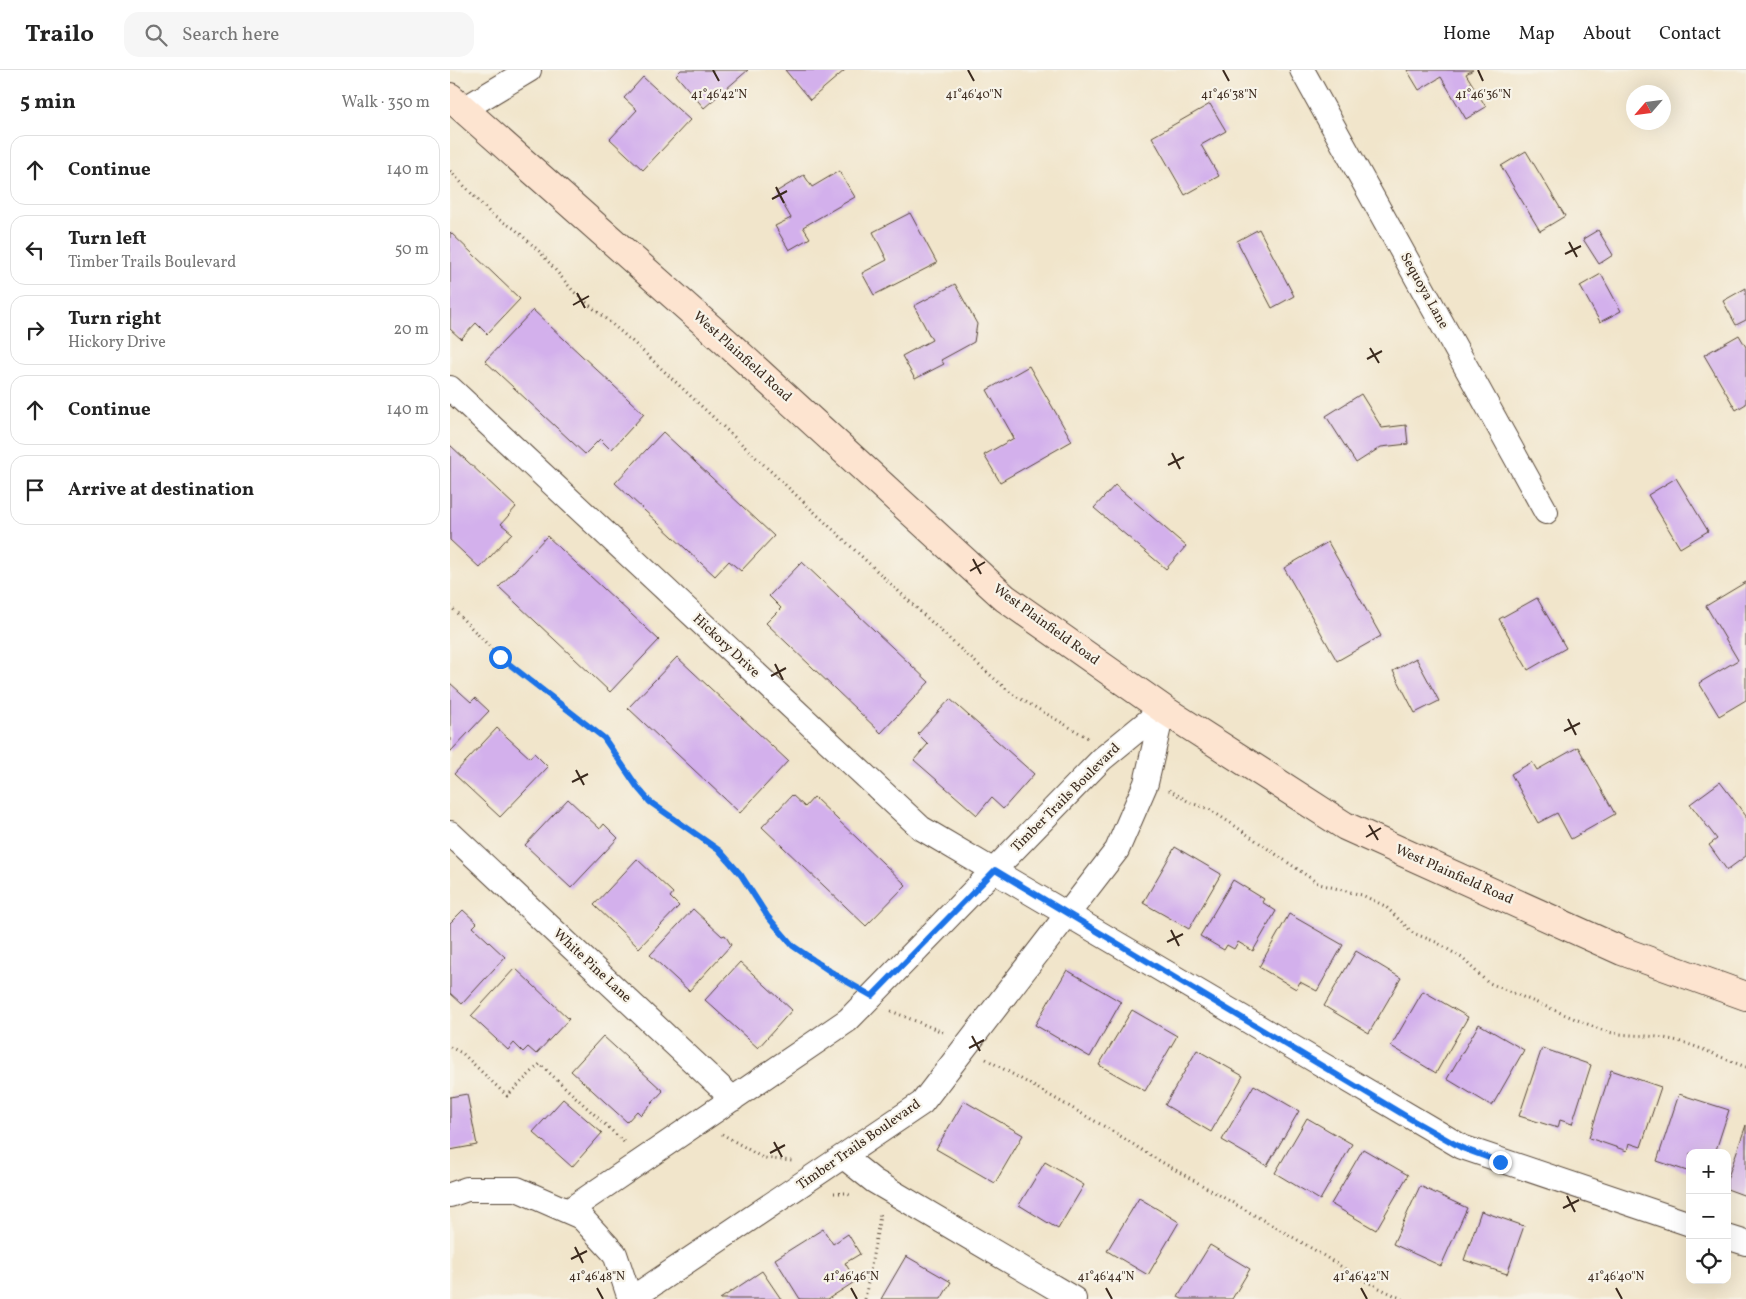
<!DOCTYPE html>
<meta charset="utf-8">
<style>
body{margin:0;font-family:Vollkorn,serif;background:#f6f6f6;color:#222}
.controls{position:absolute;right:15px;bottom:15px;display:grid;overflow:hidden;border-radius:10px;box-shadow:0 5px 20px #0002}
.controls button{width:45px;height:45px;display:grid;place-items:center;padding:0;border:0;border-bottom:1px solid #e0e0e0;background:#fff;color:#222;font:25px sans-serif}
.compass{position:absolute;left:1176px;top:15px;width:45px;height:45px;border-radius:50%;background:#fff;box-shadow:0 5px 20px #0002;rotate:242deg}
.stop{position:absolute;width:15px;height:15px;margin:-11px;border:4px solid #1a73e8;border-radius:50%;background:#fff}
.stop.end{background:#1a73e8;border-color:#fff;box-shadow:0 1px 5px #0008}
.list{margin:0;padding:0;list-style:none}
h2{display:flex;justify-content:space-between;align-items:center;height:65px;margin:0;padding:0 20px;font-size:21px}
h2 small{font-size:16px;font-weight:400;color:#767676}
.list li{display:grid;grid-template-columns:32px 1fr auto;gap:15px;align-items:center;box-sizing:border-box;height:70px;margin:0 10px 10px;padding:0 10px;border:1px solid #e0e0e0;border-radius:15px}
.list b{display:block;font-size:19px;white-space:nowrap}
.list p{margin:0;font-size:16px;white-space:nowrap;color:#767676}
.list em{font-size:16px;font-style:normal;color:#767676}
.icon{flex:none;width:28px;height:28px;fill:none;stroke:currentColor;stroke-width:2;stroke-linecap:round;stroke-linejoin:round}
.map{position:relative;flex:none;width:1296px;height:1229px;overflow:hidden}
header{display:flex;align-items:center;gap:30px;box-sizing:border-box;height:70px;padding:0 25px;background:#fff;border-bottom:1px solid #e0e0e0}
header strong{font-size:24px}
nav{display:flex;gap:28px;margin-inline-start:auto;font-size:18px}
.search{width:350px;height:45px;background:#f6f6f6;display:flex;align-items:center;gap:12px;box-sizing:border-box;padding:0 18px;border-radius:15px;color:#767676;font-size:19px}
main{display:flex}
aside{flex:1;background:#fff}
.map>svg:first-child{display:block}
</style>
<header>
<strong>Trailo</strong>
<div class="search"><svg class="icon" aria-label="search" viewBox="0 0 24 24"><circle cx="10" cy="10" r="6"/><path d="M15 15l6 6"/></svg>Search here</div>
<nav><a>Home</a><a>Map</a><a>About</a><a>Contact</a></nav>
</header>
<main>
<aside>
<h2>5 min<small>Walk · 350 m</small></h2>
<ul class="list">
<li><svg class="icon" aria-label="ahead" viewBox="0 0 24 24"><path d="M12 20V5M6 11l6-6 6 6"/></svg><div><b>Continue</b></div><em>140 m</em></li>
<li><svg class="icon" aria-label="left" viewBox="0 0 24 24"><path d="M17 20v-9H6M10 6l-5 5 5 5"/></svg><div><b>Turn left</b><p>Timber Trails Boulevard</p></div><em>50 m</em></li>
<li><svg class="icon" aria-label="right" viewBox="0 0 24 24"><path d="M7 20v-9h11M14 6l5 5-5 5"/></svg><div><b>Turn right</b><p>Hickory Drive</p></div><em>20 m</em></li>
<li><svg class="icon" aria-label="ahead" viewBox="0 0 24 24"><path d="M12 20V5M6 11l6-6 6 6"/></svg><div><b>Continue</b></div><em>140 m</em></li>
<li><svg class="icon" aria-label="arrive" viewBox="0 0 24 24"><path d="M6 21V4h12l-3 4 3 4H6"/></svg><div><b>Arrive at destination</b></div></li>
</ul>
</aside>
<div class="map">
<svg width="1296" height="1229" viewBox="0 0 1296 1229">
<rect width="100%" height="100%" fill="#f7f3e8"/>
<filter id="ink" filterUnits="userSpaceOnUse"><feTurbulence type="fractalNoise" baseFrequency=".02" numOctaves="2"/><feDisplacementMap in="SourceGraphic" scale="10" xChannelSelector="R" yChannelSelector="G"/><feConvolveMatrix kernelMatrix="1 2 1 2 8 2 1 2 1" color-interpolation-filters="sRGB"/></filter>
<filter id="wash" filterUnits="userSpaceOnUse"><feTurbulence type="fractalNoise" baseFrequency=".0096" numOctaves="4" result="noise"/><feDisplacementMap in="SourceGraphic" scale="20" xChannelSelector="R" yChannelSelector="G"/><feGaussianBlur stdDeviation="1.12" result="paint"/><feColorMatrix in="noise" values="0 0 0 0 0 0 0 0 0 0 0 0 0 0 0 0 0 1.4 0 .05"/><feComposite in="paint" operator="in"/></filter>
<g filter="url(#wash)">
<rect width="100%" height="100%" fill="#f1e5cb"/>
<g id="blocks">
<path fill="#d3b0ec" d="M 231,0 L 298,0 L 254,38 L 226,5 Z
M 335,0 L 395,0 L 360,30 Z
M 957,0 L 1023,0 L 1016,4 L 1036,37 L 1016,49 L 991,7 L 969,20 Z
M 193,7 L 240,50 L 193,100 L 160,69 L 187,40 L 174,28 Z
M 760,34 L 776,61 L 751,75 L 769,106 L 735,125 L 702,67 Z
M 1076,81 L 1115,146 L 1090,161 L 1051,96 Z
M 389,101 L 405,127 L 353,157 L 360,168 L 339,180 L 325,156 L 341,148 L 326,122 L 354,105 L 362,117 Z
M 460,143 L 487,193 L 424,225 L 412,203 L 437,190 L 423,162 Z
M 809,159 L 844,226 L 822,238 L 787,171 Z
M 1148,160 L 1163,185 L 1149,194 L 1133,169 Z
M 0,162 L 70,229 L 37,264 L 26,253 L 11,269 L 0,259 Z
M 1151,204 L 1171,241 L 1150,252 L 1130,216 Z
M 505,214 L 527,254 L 524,272 L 491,290 L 494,294 L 465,309 L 452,286 L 482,270 L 464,236 Z
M 1296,218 L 1296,250 L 1286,255 L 1273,231 Z
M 83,240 L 194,344 L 161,380 L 150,369 L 135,384 L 35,291 Z
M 1289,265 L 1296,277 L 1296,334 L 1286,340 L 1254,285 Z
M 579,296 L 622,371 L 550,412 L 534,385 L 564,368 L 537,320 Z
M 911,324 L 932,358 L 956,355 L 958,374 L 931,377 L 906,393 L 876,346 Z
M 213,362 L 324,466 L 291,501 L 279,491 L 265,506 L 165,413 Z
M 0,375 L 66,437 L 51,454 L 62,463 L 30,498 L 0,470 Z
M 1226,408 L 1258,461 L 1230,478 L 1198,425 Z
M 665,415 L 736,476 L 716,499 L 644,438 Z
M 97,466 L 209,570 L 160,622 L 49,517 Z
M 878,472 L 931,566 L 887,591 L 834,498 Z
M 352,492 L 479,612 L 431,663 L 316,553 L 331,538 L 319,526 Z
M 1296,512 L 1296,630 L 1269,646 L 1249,613 L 1288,590 L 1256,536 Z
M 1087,528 L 1116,578 L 1078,600 L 1049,549 Z
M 227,587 L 338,691 L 290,743 L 178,638 Z
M 966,588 L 989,631 L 965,643 L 943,601 Z
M 0,613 L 21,632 L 25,628 L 39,641 L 0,682 Z
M 500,629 L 584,704 L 553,739 L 541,728 L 527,745 L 464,690 L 478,674 L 468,664 Z
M 47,658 L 80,688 L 84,683 L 98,697 L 50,747 L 4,704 Z
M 1128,677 L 1165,744 L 1121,769 L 1107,743 L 1088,753 L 1061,704 L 1082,692 L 1087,700 Z
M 1270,712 L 1296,746 L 1296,786 L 1277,800 L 1259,775 L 1267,769 L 1240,734 Z
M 342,725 L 355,737 L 364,727 L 456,815 L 416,856 L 312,757 Z
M 118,729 L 150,759 L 154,754 L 168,768 L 121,818 L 75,775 Z
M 725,777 L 771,804 L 739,859 L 693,833 Z
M 187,789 L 223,823 L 220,827 L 229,836 L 189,878 L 144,835 Z
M 783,810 L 814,829 L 812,832 L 826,841 L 803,881 L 788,872 L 784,879 L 777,875 L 774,880 L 750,866 Z
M 243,839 L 272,866 L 275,865 L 281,875 L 239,921 L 200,885 Z
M 13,840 L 27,853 L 23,857 L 55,887 L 12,934 L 0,923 L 0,853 Z
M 839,844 L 893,875 L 867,921 L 850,912 L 846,919 L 809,897 Z
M 906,881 L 951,908 L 919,963 L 874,936 Z
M 290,892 L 342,940 L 308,978 L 255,930 Z
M 65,898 L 119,949 L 86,984 L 78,977 L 73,982 L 64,973 L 58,980 L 21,946 Z
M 617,900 L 671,932 L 640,987 L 585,955 Z
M 973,921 L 1018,947 L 986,1003 L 941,976 Z
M 682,940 L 727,966 L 695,1021 L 649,995 Z
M 1029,954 L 1074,980 L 1042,1036 L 997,1009 Z
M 153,966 L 213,1021 L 191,1045 L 187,1041 L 177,1052 L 121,1001 Z
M 1092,978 L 1141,995 L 1122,1054 L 1110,1050 L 1108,1058 L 1069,1046 Z
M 747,980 L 793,1006 L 761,1062 L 715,1035 Z
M 1161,1000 L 1211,1017 L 1191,1077 L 1179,1073 L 1177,1081 L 1139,1068 Z
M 804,1015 L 849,1041 L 817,1096 L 772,1070 Z
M 17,1024 L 27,1075 L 0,1080 L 0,1027 Z
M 1229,1024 L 1279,1040 L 1265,1083 L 1240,1083 L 1240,1102 L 1207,1091 Z
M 113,1029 L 152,1063 L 122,1097 L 83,1062 Z
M 514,1031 L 573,1065 L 545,1113 L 486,1079 Z
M 857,1048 L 902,1074 L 870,1130 L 825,1103 Z
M 1296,1055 L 1296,1126 L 1277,1119 L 1277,1110 Z
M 913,1079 L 958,1105 L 926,1160 L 881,1134 Z
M 595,1092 L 634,1115 L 608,1159 L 569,1135 Z
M 970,1116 L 1017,1138 L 991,1196 L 943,1174 Z
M 689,1128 L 729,1152 L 698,1205 L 657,1181 Z
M 1031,1141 L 1074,1156 L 1057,1204 L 1014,1190 Z
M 373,1159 L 383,1174 L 398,1164 L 410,1184 L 395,1193 L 406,1211 L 378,1229 L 350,1229 L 325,1189 Z
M 760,1175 L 800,1199 L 782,1229 L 732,1229 L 728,1227 Z
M 456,1186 L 501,1212 L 491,1229 L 431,1229 Z
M 312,1201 L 331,1229 L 270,1229 Z"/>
</g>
</g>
<g filter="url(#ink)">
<use href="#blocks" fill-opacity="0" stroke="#564638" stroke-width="1"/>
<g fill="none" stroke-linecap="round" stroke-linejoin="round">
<g stroke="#564638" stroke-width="26">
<path id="minor" d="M 852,0 L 1096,442
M 14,39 L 79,0
M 0,318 L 471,758 L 1012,1077 L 1240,1154
M 0,763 L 283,1029
M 394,1087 L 424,1111 L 624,1229
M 0,1125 L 17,1119 L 67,1119 L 131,1147 L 165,1184 L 180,1229
M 118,1141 L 398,950 L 652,689 L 713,639
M 1277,1167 L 1296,1173
M 181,1229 L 472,1033 L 667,780 L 696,713 L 713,639"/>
</g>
<g stroke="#564638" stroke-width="30">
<path id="secondary" d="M 0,27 L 275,271 L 555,528 L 713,639 L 895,756 L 1172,881 L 1296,926"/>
</g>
<path stroke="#564638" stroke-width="3" stroke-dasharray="1 4" stroke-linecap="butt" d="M 0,101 L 43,146 L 65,159 L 90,182 L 124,222 L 183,272 L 507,576 L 562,624 L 640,669
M 0,536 L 50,587 L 154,668 L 188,718 L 200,732 L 270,781 L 291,805 L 318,847 L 343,876 L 401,913
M 719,720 L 741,733 L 759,739 L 785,756 L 869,814 L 912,825 L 935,836 L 963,863 L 986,872 L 1012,888 L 1037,912 L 1154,961 C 1176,967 1197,964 1219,969 C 1245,974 1271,988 1296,997
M 441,941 L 495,963
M 0,977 L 12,983 L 57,1026 L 90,994 L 175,1073
M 536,989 L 664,1062 L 703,1087 L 853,1173 L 913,1210 L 952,1229
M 272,1064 L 313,1088 L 342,1091
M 384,1123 L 395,1123 L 402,1126
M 415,1229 L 430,1146 L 429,1141"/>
<use href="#minor" stroke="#fff" stroke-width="24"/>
<use href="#secondary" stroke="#fde4d0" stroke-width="28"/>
</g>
</g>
<g fill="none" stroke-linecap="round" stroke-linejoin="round" filter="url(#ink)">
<path stroke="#1a73e8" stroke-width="6" d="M 50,587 L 154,668 L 188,718 L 200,732 L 270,781 L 291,805 L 318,847 L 343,876 L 387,906 L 422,926 L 545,800 L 964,1051 L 1012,1078 L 1050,1092"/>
</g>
<path fill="none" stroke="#3b2a1e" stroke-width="2" d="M 263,0 L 269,11M 518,0 L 524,11M 773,0 L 779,11M 1028,0 L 1033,11M 326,117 L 334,133M 322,129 L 337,121M 1119,172 L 1127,187M 1115,184 L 1131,176M 127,223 L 135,238M 123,235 L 139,226M 920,278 L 929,293M 917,289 L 932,281M 722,383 L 730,399M 718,395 L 734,387M 523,489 L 531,504M 520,501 L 535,492M 325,594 L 333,610M 321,606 L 336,598M 1118,649 L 1126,665M 1114,661 L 1130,653M 126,700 L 134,715M 122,712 L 138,704M 919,755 L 928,770M 916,767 L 931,758M 721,860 L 729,876M 717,872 L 733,864M 522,966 L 530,981M 519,978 L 534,970M 324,1072 L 332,1087M 320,1083 L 335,1075M 1117,1126 L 1125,1142M 1113,1138 L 1129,1130M 125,1177 L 133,1193M 121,1189 L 137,1181M 147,1218 L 153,1229M 401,1218 L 407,1229M 656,1218 L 662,1229M 911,1218 L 917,1229M 1166,1218 L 1172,1229"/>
<g text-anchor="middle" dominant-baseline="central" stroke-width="4.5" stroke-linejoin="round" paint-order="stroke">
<g font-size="14" fill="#3b2a1e" stroke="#f7f3e8">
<text transform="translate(974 221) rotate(61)">Sequoya Lane</text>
<text transform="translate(292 287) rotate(42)">West Plainfield Road</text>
<text transform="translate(596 555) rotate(36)">West Plainfield Road</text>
<text transform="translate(276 576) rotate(43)">Hickory Drive</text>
<text transform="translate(616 728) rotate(-45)">Timber Trails Boulevard</text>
<text transform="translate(1004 805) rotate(24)">West Plainfield Road</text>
<text transform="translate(142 896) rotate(43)">White Pine Lane</text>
<text transform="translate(409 1075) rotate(-35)">Timber Trails Boulevard</text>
</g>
</g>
<g font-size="12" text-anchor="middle" fill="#3b2a1e" stroke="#f7f3e8" stroke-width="4.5" stroke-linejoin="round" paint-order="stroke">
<text x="269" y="28">41°46'42"N</text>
<text x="524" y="28">41°46'40"N</text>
<text x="779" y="28">41°46'38"N</text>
<text x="1033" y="28">41°46'36"N</text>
<text x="147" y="1210">41°46'48"N</text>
<text x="401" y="1210">41°46'46"N</text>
<text x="656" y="1210">41°46'44"N</text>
<text x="911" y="1210">41°46'42"N</text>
<text x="1166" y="1210">41°46'40"N</text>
</g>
</svg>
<div class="controls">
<button>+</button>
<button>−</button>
<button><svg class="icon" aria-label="locate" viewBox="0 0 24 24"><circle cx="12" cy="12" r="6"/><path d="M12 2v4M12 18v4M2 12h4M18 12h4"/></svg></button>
</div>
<svg class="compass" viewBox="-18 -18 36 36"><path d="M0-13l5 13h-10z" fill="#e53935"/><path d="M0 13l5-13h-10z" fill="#767676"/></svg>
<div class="stop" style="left:50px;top:587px"></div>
<div class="stop end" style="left:1050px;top:1092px"></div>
</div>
</main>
